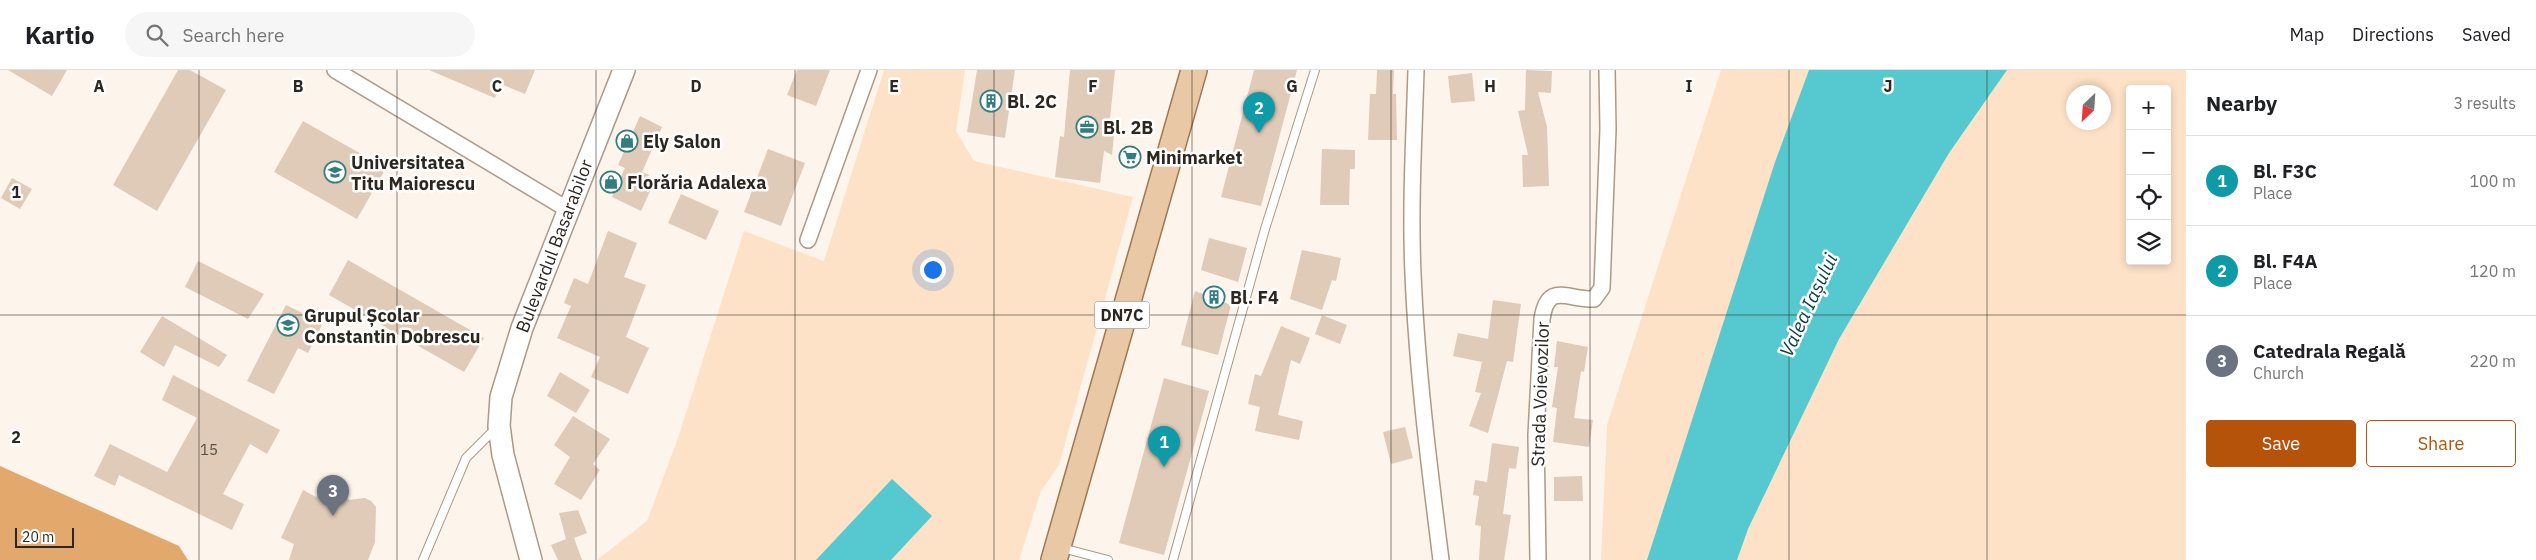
<!DOCTYPE html>
<meta charset="utf-8">
<style>
body{margin:0;font-family:"IBM Plex Sans",sans-serif;background:#f6f6f6;color:#202124}
.controls{position:absolute;right:15px;top:15px;display:grid;overflow:hidden;border-radius:5px;box-shadow:0 2px 8px #0003}
.controls button{width:45px;height:45px;display:grid;place-items:center;padding:0;border:0;border-bottom:1px solid #e0e0e0;background:#fff;color:#202124;font:25px sans-serif}
.compass{position:absolute;left:2066px;top:15px;width:45px;height:45px;border-radius:50%;background:#fff;box-shadow:0 2px 8px #0003;rotate:205deg}
.scale{position:absolute;left:15px;bottom:12px;width:59px;box-sizing:border-box;padding-left:5px;border:2px solid #2d261e;border-top:0;font-size:14px;line-height:18px;white-space:nowrap;color:#2d261e;-webkit-text-stroke:4px #fff;paint-order:stroke}
.you{position:absolute;left:932px;top:199px;width:18px;height:18px;margin:-12px;border:4px solid #fff;border-radius:50%;background:#1a73e8;box-shadow:0 0 0 8px #1a73e833}
.badge{display:grid;place-items:center;width:32px;height:32px;border-radius:50%;background:#b45309;color:#fff;font-size:16px;font-weight:700}
.pin{position:absolute;translate:-50% -41px;filter:drop-shadow(0 1px 2px #0008)}
.pin::after{content:'';position:absolute;top:26px;width:18px;height:15px;background:inherit;clip-path:polygon(0 0,100% 0,50% 100%)}
.list{margin:0;padding:0;list-style:none}
h2{display:flex;justify-content:space-between;align-items:center;height:65px;margin:0;padding:0 20px;font-size:21px}
h2 small{font-size:16px;font-weight:400;color:#757577}
.list li{display:grid;grid-template-columns:32px 1fr auto;gap:15px;align-items:center;box-sizing:border-box;height:90px;padding:0 20px;border-top:1px solid #e0e0e0}
.list b{display:block;font-size:19px;white-space:nowrap}
.list p{margin:0;font-size:16px;white-space:nowrap;color:#757577}
.list em{font-size:16px;font-style:normal;color:#757577}
.actions{display:flex;gap:10px;padding:15px 20px}
.actions a{flex:1;padding:11px 0;border:1px solid #b45309;border-radius:5px;text-align:center;font-size:18px;color:#b45309}
.actions .main{background:#b45309;color:#fff}
.icon{flex:none;width:28px;height:28px;fill:none;stroke:currentColor;stroke-width:2;stroke-linecap:round;stroke-linejoin:round}
.map{position:relative;flex:none;width:2186px;height:490px;overflow:hidden}
header{display:flex;align-items:center;gap:30px;box-sizing:border-box;height:70px;padding:0 25px;background:#fff;border-bottom:1px solid #e0e0e0}
header strong{font-size:24px}
nav{display:flex;gap:28px;margin-inline-start:auto;font-size:18px}
.search{width:350px;height:45px;background:#f6f6f6;display:flex;align-items:center;gap:12px;box-sizing:border-box;padding:0 18px;border-radius:28px;color:#757577;font-size:19px}
main{display:flex}
aside{flex:1;background:#fff}
.map>svg:first-child{display:block}
</style>
<header>
<strong>Kartio</strong>
<div class="search"><svg class="icon" aria-label="search" viewBox="0 0 24 24"><circle cx="10" cy="10" r="6"/><path d="M15 15l6 6"/></svg>Search here</div>
<nav><a>Map</a><a>Directions</a><a>Saved</a></nav>
</header>
<main>
<div class="map">
<svg width="2186" height="490" viewBox="0 0 2186 490">
<rect width="100%" height="100%" fill="#fdf4ec"/>
<path fill="#fde2c7" fill-rule="evenodd" d="M 884,0 L 965,0 L 956,61 L 974,91 L 1133,127 L 1059,395 L 1041,421 L 1019,490 L 597,490 L 647,451 L 678,368 L 744,161 L 824,191 Z
M 1721,0 L 2186,0 L 2186,490 L 1601,490 L 1607,355 ZM 2130,19 L 2167,19 L 2167,191 L 2130,191 ZM 2074,22 L 2104,22 L 2104,52 L 2074,52 Z"/>
<path fill="#e3a96c" d="M 0,396 L 179,476 L 188,490 L 0,490 Z"/>
<path fill="#56c9d0" d="M 1809,0 L 2007,0 L 1949,83 L 1839,269 L 1748,459 L 1737,490 L 1647,490 L 1775,92 Z
M 892,409 L 932,446 L 891,490 L 816,490 Z"/>
<path fill="#dfcbb7" d="M 8,0 L 67,0 L 52,26 Z
M 178,0 L 190,0 L 226,20 L 157,141 L 113,115 Z
M 429,0 L 535,0 L 525,24 L 501,14 L 495,28 Z
M 797,0 L 830,0 L 816,36 L 787,25 Z
M 977,0 L 1015,0 L 1005,68 L 967,62 Z
M 1070,0 L 1115,0 L 1109,58 L 1115,55 L 1112,85 L 1104,81 L 1100,113 L 1055,107 L 1060,66 L 1064,67 Z
M 1254,0 L 1297,0 L 1261,136 L 1221,127 Z
M 1377,0 L 1394,0 L 1393,24 L 1396,24 L 1397,70 L 1368,70 L 1370,24 L 1376,24 Z
M 1526,0 L 1552,1 L 1551,23 L 1538,22 L 1547,57 L 1549,116 L 1523,117 L 1522,85 L 1528,85 L 1518,41 L 1525,40 Z
M 1472,3 L 1475,31 L 1451,33 L 1448,6 Z
M 640,46 L 662,57 L 642,102 L 649,105 L 645,114 L 652,117 L 641,141 L 612,127 L 625,98 L 618,95 Z
M 303,51 L 386,98 L 357,149 L 274,102 Z
M 768,79 L 805,93 L 781,156 L 744,142 Z
M 1322,79 L 1355,80 L 1355,99 L 1350,99 L 1349,135 L 1320,135 Z
M 12,108 L 32,119 L 20,139 L 1,128 Z
M 681,124 L 719,141 L 706,170 L 668,153 Z
M 608,161 L 637,173 L 624,207 L 646,215 L 626,267 L 649,278 L 628,324 L 591,307 L 600,287 L 557,268 L 571,236 L 564,233 L 574,208 L 588,214 Z
M 1209,168 L 1247,178 L 1238,212 L 1201,200 Z
M 1302,180 L 1341,188 L 1336,211 L 1332,210 L 1322,240 L 1290,229 Z
M 348,190 L 484,268 L 464,302 L 329,225 Z
M 198,191 L 264,224 L 248,249 L 185,217 Z
M 1195,221 L 1231,235 L 1218,285 L 1181,275 Z
M 1493,230 L 1521,234 L 1513,292 L 1507,291 L 1488,363 L 1469,356 L 1481,323 L 1475,322 L 1482,292 L 1453,286 L 1458,263 L 1488,269 Z
M 286,235 L 323,253 L 308,283 L 298,278 L 274,324 L 247,311 Z
M 1322,245 L 1347,255 L 1340,274 L 1315,264 Z
M 162,246 L 227,285 L 219,297 L 175,275 L 164,297 L 140,282 Z
M 1281,256 L 1310,268 L 1300,294 L 1291,290 L 1278,345 L 1303,351 L 1299,370 L 1255,361 L 1260,337 L 1248,334 L 1255,304 L 1261,306 Z
M 1557,271 L 1588,277 L 1584,302 L 1581,301 L 1574,348 L 1593,350 L 1589,377 L 1553,372 L 1557,338 L 1552,337 L 1558,297 L 1554,297 Z
M 560,302 L 590,320 L 576,343 L 547,326 Z
M 173,305 L 280,360 L 267,384 L 250,374 L 223,424 L 244,434 L 232,460 L 119,405 L 115,416 L 94,406 L 110,374 L 167,402 L 197,348 L 162,330 Z
M 1164,308 L 1209,321 L 1164,485 L 1119,473 Z
M 573,346 L 610,369 L 593,394 L 600,400 L 581,430 L 554,414 L 570,387 L 554,375 Z
M 1405,357 L 1413,388 L 1391,394 L 1383,362 Z
M 1492,373 L 1519,377 L 1516,399 L 1509,398 L 1503,444 L 1511,445 L 1504,490 L 1479,490 L 1481,456 L 1475,455 L 1479,426 L 1473,425 L 1475,410 L 1487,412 Z
M 1582,406 L 1583,431 L 1554,431 L 1554,407 Z
M 333,418 L 339,420 L 349,430 L 365,428 L 371,431 L 376,437 L 375,472 L 368,490 L 289,490 L 294,474 L 281,468 L 303,420 L 316,427 L 322,420 Z
M 578,440 L 587,463 L 574,468 L 582,490 L 558,490 L 551,475 L 566,469 L 559,443 Z"/>
<g fill="none" stroke-linecap="round" stroke-linejoin="round">
<g stroke="#ac9986" stroke-width="10">
<path id="lane" d="M 1062,478 L 1108,490
M 423,490 L 466,388 L 496,358
M 1173,490 L 1265,159 L 1315,0"/>
</g>
<g stroke="#ac9986" stroke-width="18">
<path id="street" d="M 335,0 L 567,139
M 1416,0 C 1414,68 1410,136 1413,204 C 1417,300 1429,395 1441,490
M 808,170 L 869,0
M 1538,490 L 1536,365 L 1542,249 C 1548,211 1567,230 1594,229 L 1602,218 L 1608,59 L 1607,0"/>
</g>
<g stroke="#ac9986" stroke-width="24">
<path id="secondary" d="M 531,490 L 503,385 L 499,356 L 501,327 L 522,258 L 624,0"/>
</g>
<g stroke="#9e784f" stroke-width="28">
<path id="primary" d="M 1054,490 L 1194,0"/>
</g>
<use href="#lane" stroke="#fff" stroke-width="8"/>
<use href="#street" stroke="#fff" stroke-width="15"/>
<use href="#secondary" stroke="#fff" stroke-width="21"/>
<use href="#primary" stroke="#e9c8a6" stroke-width="25"/>
</g>
<path fill="none" stroke="#2d261e" stroke-width="1" stroke-opacity="0.55" d="M 199,0 L 199,490M 397,0 L 397,490M 596,0 L 596,490M 795,0 L 795,490M 994,0 L 994,490M 1192,0 L 1192,490M 1391,0 L 1391,490M 1590,0 L 1590,490M 1789,0 L 1789,490M 1987,0 L 1987,490M 0,245 L 2186,245"/>
<defs>
<g id="building-ring" transform="scale(1.125)"><circle r="9.5" fill="#fff" stroke="#337c80" stroke-width="1.5"/><path d="M-4-6H4V6H1V3H-1V6H-4ZM-2.5-4.3h1.7v1.8h-1.7ZM.8-4.3h1.7v1.8H.8ZM-2.5-1h1.7V.8h-1.7ZM.8-1h1.7V.8H.8Z" fill="#337c80"/></g>
<g id="office-ring" transform="scale(1.125)"><circle r="9.5" fill="#fff" stroke="#337c80" stroke-width="1.5"/><path d="M-6-3h4V-5.5h4V-3h4V5H-6ZM-1-4.5V-3h2v-1.5ZM-6 0V1H6V0Z" fill="#337c80"/></g>
<g id="shop-ring" transform="scale(1.125)"><circle r="9.5" fill="#fff" stroke="#337c80" stroke-width="1.5"/><path d="M-5-2.5h2.3a2.7 3.5 0 0 1 5.4 0H5L5.5 6h-11ZM-1.5-2.5h3a1.5 2.3 0 0 0-3 0Z" fill="#337c80"/></g>
<g id="supermarket-ring" transform="scale(1.125)"><circle r="9.5" fill="#fff" stroke="#337c80" stroke-width="1.5"/><path d="M-6-5.5h2.5l.6 2H6L4.5 2H-2.5L-4.4-4H-6ZM-1.5 3.2a1.3 1.3 0 1 0 .1 0ZM3 3.2a1.3 1.3 0 1 0 .1 0Z" fill="#337c80"/></g>
<g id="university-ring" transform="scale(1.125)"><circle r="9.5" fill="#fff" stroke="#337c80" stroke-width="1.5"/><path d="M0-5L7-2L0 1L-7-2ZM-4 1L0 2.5L4 1V4Q0 6-4 4Z" fill="#337c80"/></g>
</defs>
<g fill-rule="evenodd">
<use href="#building-ring" x="991" y="31"/>
<use href="#office-ring" x="1087" y="57"/>
<use href="#shop-ring" x="627" y="71"/>
<use href="#supermarket-ring" x="1130" y="87"/>
<use href="#university-ring" x="335" y="102"/>
<use href="#shop-ring" x="611" y="112"/>
<use href="#building-ring" x="1214" y="227"/>
<use href="#university-ring" x="288" y="255"/>
</g>
<g text-anchor="middle" dominant-baseline="central" stroke-width="5" stroke-linejoin="round" paint-order="stroke">
<g font-size="15" fill="#5a4f44">
<text x="209" y="379">15</text>
</g>
<rect fill="#fff" stroke="#6c6762" stroke-width="1" x="1094.5" y="231.5" width="55" height="27" rx="4"/>
<g font-size="16" font-weight="bold" fill="#2d261e">
<text x="1122" y="245">DN7C</text>
</g>
<g font-size="18" font-weight="bold" fill="#2d261e" stroke="#fff" text-anchor="start">
<text x="1007" y="31">Bl. 2C</text>
<text x="1103" y="57">Bl. 2B</text>
<text x="643" y="71">Ely Salon</text>
<text x="1146" y="87">Minimarket</text>
<text x="351" y="92">Universitatea<tspan x="351" dy="21">Titu Maiorescu</tspan></text>
<text x="627" y="112">Florăria Adalexa</text>
<text x="1230" y="227">Bl. F4</text>
<text x="304" y="245">Grupul Școlar<tspan x="304" dy="21">Constantin Dobrescu</tspan></text>
</g>
<g font-size="18" fill="#2d261e" stroke="#fff">
<text transform="translate(554 176) rotate(-69)">Bulevardul Basarabilor</text>
<text transform="translate(1540 324) rotate(-88)">Strada Voievozilor</text>
</g>
<g font-size="19" font-style="italic" fill="#0b4144" stroke="#fff">
<text transform="translate(1808 235) rotate(-65)">Valea Iașului</text>
</g>
</g>
<g font-size="16" text-anchor="middle" font-weight="bold" fill="#2d261e" stroke="#fff" stroke-width="5" stroke-linejoin="round" paint-order="stroke">
<text x="99" y="22">A</text>
<text x="298" y="22">B</text>
<text x="497" y="22">C</text>
<text x="696" y="22">D</text>
<text x="894" y="22">E</text>
<text x="1093" y="22">F</text>
<text x="1292" y="22">G</text>
<text x="1490" y="22">H</text>
<text x="1689" y="22">I</text>
<text x="1888" y="22">J</text>
<text x="16" y="128">1</text>
<text x="16" y="373">2</text>
</g>
</svg>
<div class="controls">
<button>+</button>
<button>−</button>
<button><svg class="icon" aria-label="locate" viewBox="0 0 24 24"><circle cx="12" cy="12" r="6"/><path d="M12 2v4M12 18v4M2 12h4M18 12h4"/></svg></button>
<button><svg class="icon" aria-label="layers" viewBox="0 0 24 24"><path d="M12 4l9 5-9 5-9-5zM3 14l9 5 9-5"/></svg></button>
</div>
<svg class="compass" viewBox="-18 -18 36 36"><path d="M0-13l5 13h-10z" fill="#e53935"/><path d="M0 13l5-13h-10z" fill="#757577"/></svg>
<div class="scale">20 m</div>
<div class="you"></div>
<div class="pin badge" style="left:1164px;top:397px;background:#0f9aa8">1</div>
<div class="pin badge" style="left:1259px;top:63px;background:#0f9aa8">2</div>
<div class="pin badge" style="left:333px;top:446px;background:#6b7280">3</div>
</div>
<aside>
<h2>Nearby<small>3 results</small></h2>
<ul class="list">
<li><span class="badge" style="background:#0f9aa8">1</span><div><b>Bl. F3C</b><p>Place</p></div><em>100 m</em></li>
<li><span class="badge" style="background:#0f9aa8">2</span><div><b>Bl. F4A</b><p>Place</p></div><em>120 m</em></li>
<li><span class="badge" style="background:#6b7280">3</span><div><b>Catedrala Regală</b><p>Church</p></div><em>220 m</em></li>
</ul>
<div class="actions"><a class="main">Save</a><a>Share</a></div>
</aside>
</main>
